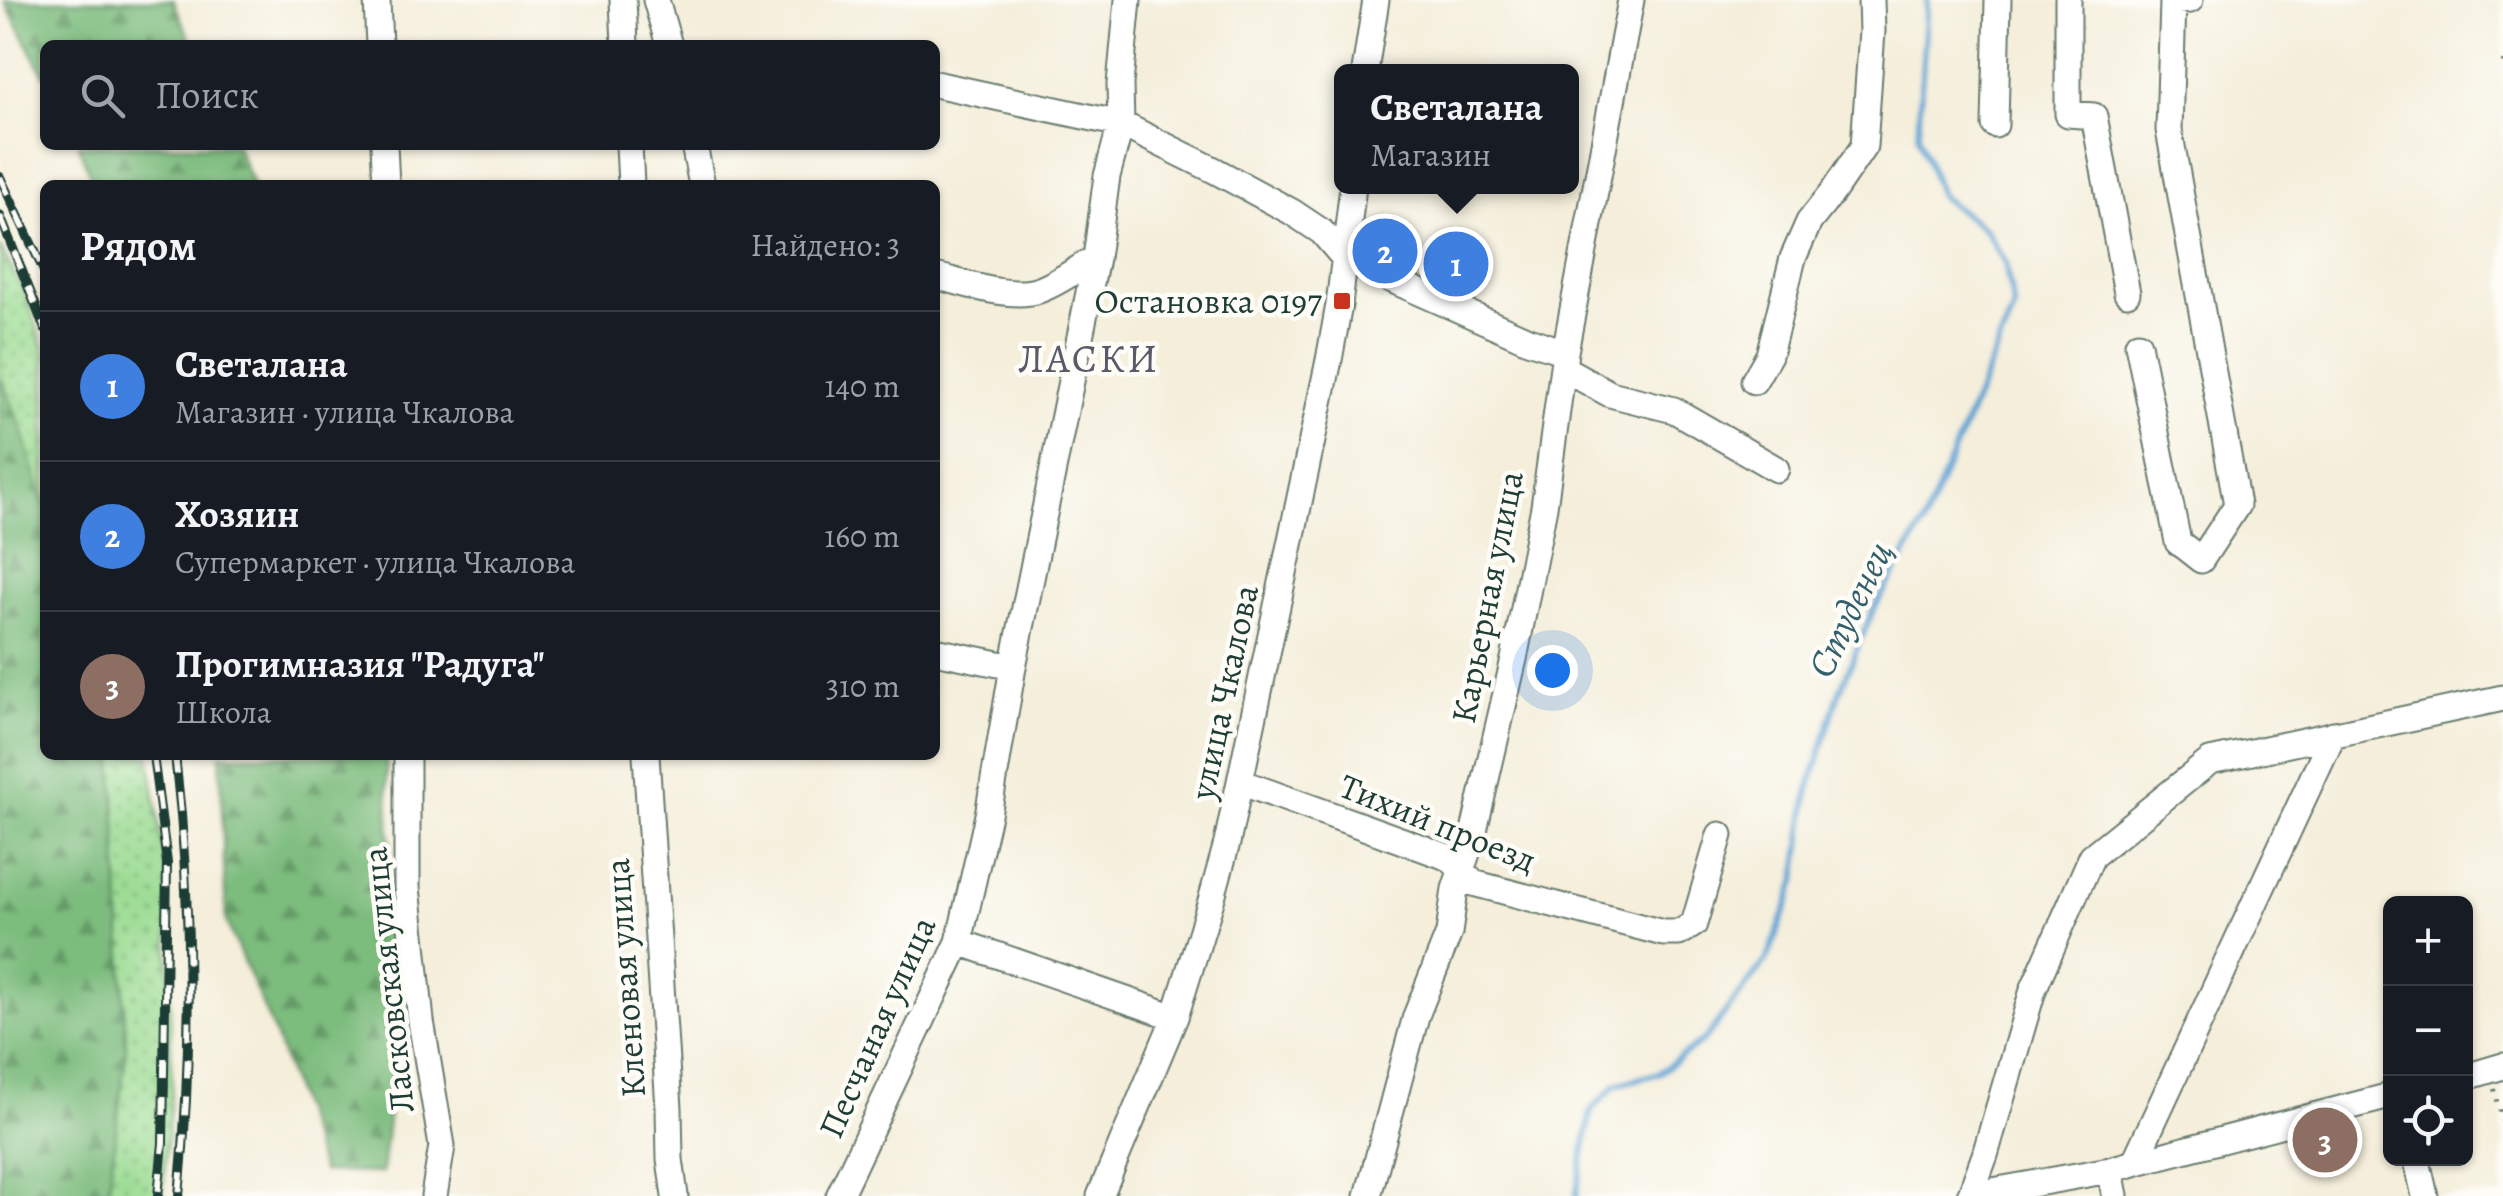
<!DOCTYPE html>
<html lang="ru">
<meta charset="utf-8">
<style>
body{margin:0;font-family:Alegreya,serif;background:#20242c;color:#f1f3f6}
.controls{position:absolute;right:30px;bottom:30px;display:grid;overflow:hidden;border-radius:15px;box-shadow:0 2px 8px #0004}
.controls button{width:90px;height:90px;display:grid;place-items:center;padding:0;border:0;border-bottom:2px solid #363941;background:#171b24;color:#f1f3f6;font:50px sans-serif}
.you{position:absolute;left:1552px;top:670px;width:35px;height:35px;margin:-25px;border:8px solid #fff;border-radius:50%;background:#1a73e8;box-shadow:0 0 0 15px #1a73e833}
.badge{display:grid;place-items:center;width:65px;height:65px;border-radius:50%;background:#d93025;color:#fff;font-size:32px;font-weight:700}
.pin{position:absolute;translate:-50% -50%;border:5px solid #fff;box-shadow:0 2px 10px #0006}
.popup{position:absolute;left:1334px;top:64px;width:245px;height:130px;box-sizing:border-box;display:grid;place-content:center;border-radius:15px;background:#171b24;filter:drop-shadow(0 2px 8px #0005);font-size:32px;white-space:nowrap;color:#9ea1a6}
.popup b{font-size:38px;color:#f1f3f6}
.popup::after{content:'';position:absolute;left:50%;top:100%;margin-left:-20px;border:20px solid transparent;border-top-color:#171b24}
.list{margin:0;padding:0;list-style:none}
h2{display:flex;justify-content:space-between;align-items:center;height:130px;margin:0;padding:0 40px;font-size:42px}
h2 small{font-size:32px;font-weight:400;color:#9ea1a6}
.list li{display:grid;grid-template-columns:65px 1fr auto;gap:30px;align-items:center;box-sizing:border-box;height:150px;padding:0 40px;border-top:2px solid #363941}
.list b{display:block;font-size:38px;white-space:nowrap}
.list p{margin:0;font-size:32px;white-space:nowrap;color:#9ea1a6}
.list em{font-size:32px;font-style:normal;color:#9ea1a6}
.icon{flex:none;width:55px;height:55px;fill:none;stroke:currentColor;stroke-width:2;stroke-linecap:round;stroke-linejoin:round}
.map{position:relative;flex:none;width:2503px;height:1196px;overflow:hidden}
.search{position:absolute;background:#171b24;box-shadow:0 2px 8px #0004;left:40px;top:40px;width:900px;height:110px;display:flex;align-items:center;gap:25px;box-sizing:border-box;padding:0 35px;border-radius:15px;color:#9ea1a6;font-size:38px}
.panel{position:absolute;background:#171b24;box-shadow:0 2px 8px #0004;left:40px;top:180px;width:900px;height:580px;border-radius:15px}
.map>svg:first-child{display:block}
</style>
<div class="map">
<svg width="2503" height="1196" viewBox="0 0 2503 1196">
<defs>
<pattern id="grass-dots" width="8" height="8" patternUnits="userSpaceOnUse" patternTransform="scale(2.5)"><rect width="8" height="8" fill="#9bdc93"/><path d="M2 2h.1M6 6h.1" fill="none" stroke="#7eb479" stroke-width="1.8" stroke-linecap="round"/></pattern>
<pattern id="forest-firs" width="22" height="20" patternUnits="userSpaceOnUse" patternTransform="scale(2.5)"><rect width="22" height="20" fill="#7cbc7d"/><path d="M5 1l3.5 6h-7zM16 11l3.5 6h-7z" fill="#659a67"/></pattern>
</defs>
<rect width="100%" height="100%" fill="#fdfcf7"/>
<filter id="ink" filterUnits="userSpaceOnUse"><feTurbulence type="fractalNoise" baseFrequency=".01" numOctaves="2"/><feDisplacementMap in="SourceGraphic" scale="20" xChannelSelector="R" yChannelSelector="G"/><feConvolveMatrix kernelMatrix="1 2 1 2 8 2 1 2 1" color-interpolation-filters="sRGB"/></filter>
<filter id="wash" filterUnits="userSpaceOnUse"><feTurbulence type="fractalNoise" baseFrequency=".0048" numOctaves="4" result="noise"/><feDisplacementMap in="SourceGraphic" scale="40" xChannelSelector="R" yChannelSelector="G"/><feGaussianBlur stdDeviation="2.25" result="paint"/><feColorMatrix in="noise" values="0 0 0 0 0 0 0 0 0 0 0 0 0 0 0 0 0 1.4 0 .05"/><feComposite in="paint" operator="in"/></filter>
<g filter="url(#wash)">
<rect width="100%" height="100%" fill="#f4eeda"/>
<path fill="url(#grass-dots)" stroke="#5d8c64" stroke-width="2.5" d="M 0,246 L 28,301 L 45,353 L 45,509 L 21,427 L 0,377 Z
M 113,755 L 149,755 L 167,880 L 172,1087 L 162,1196 L 108,1196 L 126,1050 Z"/>
<path fill="url(#forest-firs)" stroke="#4e7c58" stroke-width="2.5" d="M 4,0 L 173,0 L 193,45 L 45,45 L 45,77 Z
M 78,145 L 236,145 L 253,185 L 94,185 Z
M 0,377 L 21,426 L 45,509 L 45,755 L 113,755 L 126,1050 L 108,1196 L 0,1196 Z
M 220,755 L 386,755 L 399,1024 L 382,1173 L 322,1172 L 274,1032 L 226,921 Z"/>
<g fill="none" stroke-linecap="round" stroke-linejoin="round">
<path stroke="#5da2d2" stroke-width="6" d="M 1576,1196 L 1591,1110 L 1616,1085 L 1659,1073 L 1705,1039 L 1768,958 L 1796,882 L 1808,793 L 1838,696 L 1872,612 L 1923,525 L 2014,308 L 2005,263 L 1985,229 L 1940,196 L 1918,134 L 1927,0"/>
</g>
</g>
<g filter="url(#ink)">
<g fill="none" stroke-linecap="round" stroke-linejoin="round">
<g stroke="#6a7b6e" stroke-width="29">
<path id="minor" d="M 377,0 L 379,45
M 623,0 L 625,45
M 656,0 L 669,45
M 2068,0 L 2068,114 L 2094,116 L 2127,293
M 1365,71 L 1376,0
M 935,84 L 1121,124 L 1214,170 L 1292,212 L 1322,232 L 1345,259 L 1528,340 L 1565,352
M 1995,125 L 1998,0
M 384,145 L 386,185
M 629,145 L 631,185
M 694,145 L 702,185
M 935,276 C 965,283 1010,300 1039,290 C 1059,283 1078,268 1096,258
M 2138,344 L 2178,542 L 2201,560 L 2237,505 L 2169,130 L 2173,2 L 2190,0
M 1563,368 L 1610,394 L 1674,410 L 1776,469
M 1754,381 L 1769,355 L 1793,258 L 1809,222 L 1832,193 L 1864,146 L 1872,31 L 1871,0
M 935,651 L 1013,667
M 407,755 L 407,887 L 421,1021 L 442,1146 L 434,1196
M 646,755 L 669,1108 L 670,1159 L 675,1196
M 1240,782 L 1450,858 L 1473,883 L 1663,933 L 1679,933 L 1694,924 L 1720,835
M 959,942 L 1175,1017
M 2466,1077 L 2503,1066
M 2134,1163 L 2390,1096
M 2418,1165 L 2425,1196
M 2110,1170 L 2134,1163 L 2333,734
M 1970,1195 L 2110,1170 L 2115,1196
M 839,1196 L 959,942 L 988,815 L 1013,667 L 1096,258 L 1107,176 L 1121,124 L 1120,84 L 1128,0
M 1100,1196 L 1175,1017 L 1211,901 L 1227,843 L 1329,360 L 1339,305 L 1353,186
M 1368,1196 L 1416,1016 L 1449,933 L 1455,889 L 1473,835 L 1514,659 L 1544,507 L 1565,352 L 1631,0
M 1970,1196 L 1985,1155 L 2033,990 L 2092,856 L 2210,761 L 2503,698"/>
</g>
<path stroke="#6a7b6e" stroke-width="4" stroke-dasharray="2.5 8" stroke-linecap="butt" d="M 2503,61 L 2503,71
M 2494,1089 L 2503,1123"/>
<use href="#minor" stroke="#fff" stroke-width="25"/>
<g stroke="#1f3d34" stroke-width="10">
<path id="rail" d="M 0,177 L 45,273
M 0,216 L 45,329
M 153,755 L 167,863 L 163,1143 L 158,1196
M 175,755 C 192,902 193,1048 179,1196"/>
</g>
<use href="#rail" stroke="#fdfcf7" stroke-width="6" stroke-dasharray="19" stroke-linecap="butt"/>
</g>
</g>
<rect fill="#c8321e" stroke="#fdfcf7" stroke-width="4" x="1332" y="291" width="20" height="20" rx="5"/>
<g text-anchor="middle" dominant-baseline="central" stroke-width="9" stroke-linejoin="round" paint-order="stroke">
<g font-size="35" fill="#1f3d34" stroke="#fdfcf7" text-anchor="end">
<text x="1322" y="301">Остановка 0197</text>
</g>
<g font-size="35" fill="#1f3d34" stroke="#fdfcf7">
<text transform="translate(1487 597) rotate(-79)">Карьерная улица</text>
<text transform="translate(1224 692) rotate(-78)">улица Чкалова</text>
<text transform="translate(1438 823) rotate(22)">Тихий проезд</text>
<text transform="translate(625 978) rotate(-94)">Кленовая улица</text>
<text transform="translate(388 980) rotate(-96)">Ласковская улица</text>
<text transform="translate(877 1027) rotate(-66)">Песчаная улица</text>
</g>
<g font-size="38" font-style="italic" fill="#35606b" stroke="#fdfcf7">
<text transform="translate(1850 609) rotate(-64)">Студенец</text>
</g>
<g font-size="40" letter-spacing="2.5" fill="#5a5a68" stroke="#fdfcf7">
<text x="1089" y="358">ЛАСКИ</text>
</g>
</g>
</svg>
<div class="controls">
<button>+</button>
<button>−</button>
<button><svg class="icon" aria-label="locate" viewBox="0 0 24 24"><circle cx="12" cy="12" r="6"/><path d="M12 2v4M12 18v4M2 12h4M18 12h4"/></svg></button>
</div>
<div class="you"></div>
<div class="pin badge" style="left:1456px;top:264px;background:#3f7fe0">1</div>
<div class="popup"><b>Светалана</b>Магазин</div>
<div class="pin badge" style="left:1385px;top:251px;background:#3f7fe0">2</div>
<div class="pin badge" style="left:2325px;top:1140px;background:#8d6e63">3</div>
<div class="search"><svg class="icon" aria-label="search" viewBox="0 0 24 24"><circle cx="10" cy="10" r="6"/><path d="M15 15l6 6"/></svg>Поиск</div>
<section class="panel">
<h2>Рядом<small>Найдено: 3</small></h2>
<ul class="list">
<li><span class="badge" style="background:#3f7fe0">1</span><div><b>Светалана</b><p>Магазин · улица Чкалова</p></div><em>140 m</em></li>
<li><span class="badge" style="background:#3f7fe0">2</span><div><b>Хозяин</b><p>Супермаркет · улица Чкалова</p></div><em>160 m</em></li>
<li><span class="badge" style="background:#8d6e63">3</span><div><b>Прогимназия &quot;Радуга&quot;</b><p>Школа</p></div><em>310 m</em></li>
</ul>
</section>
</div>
